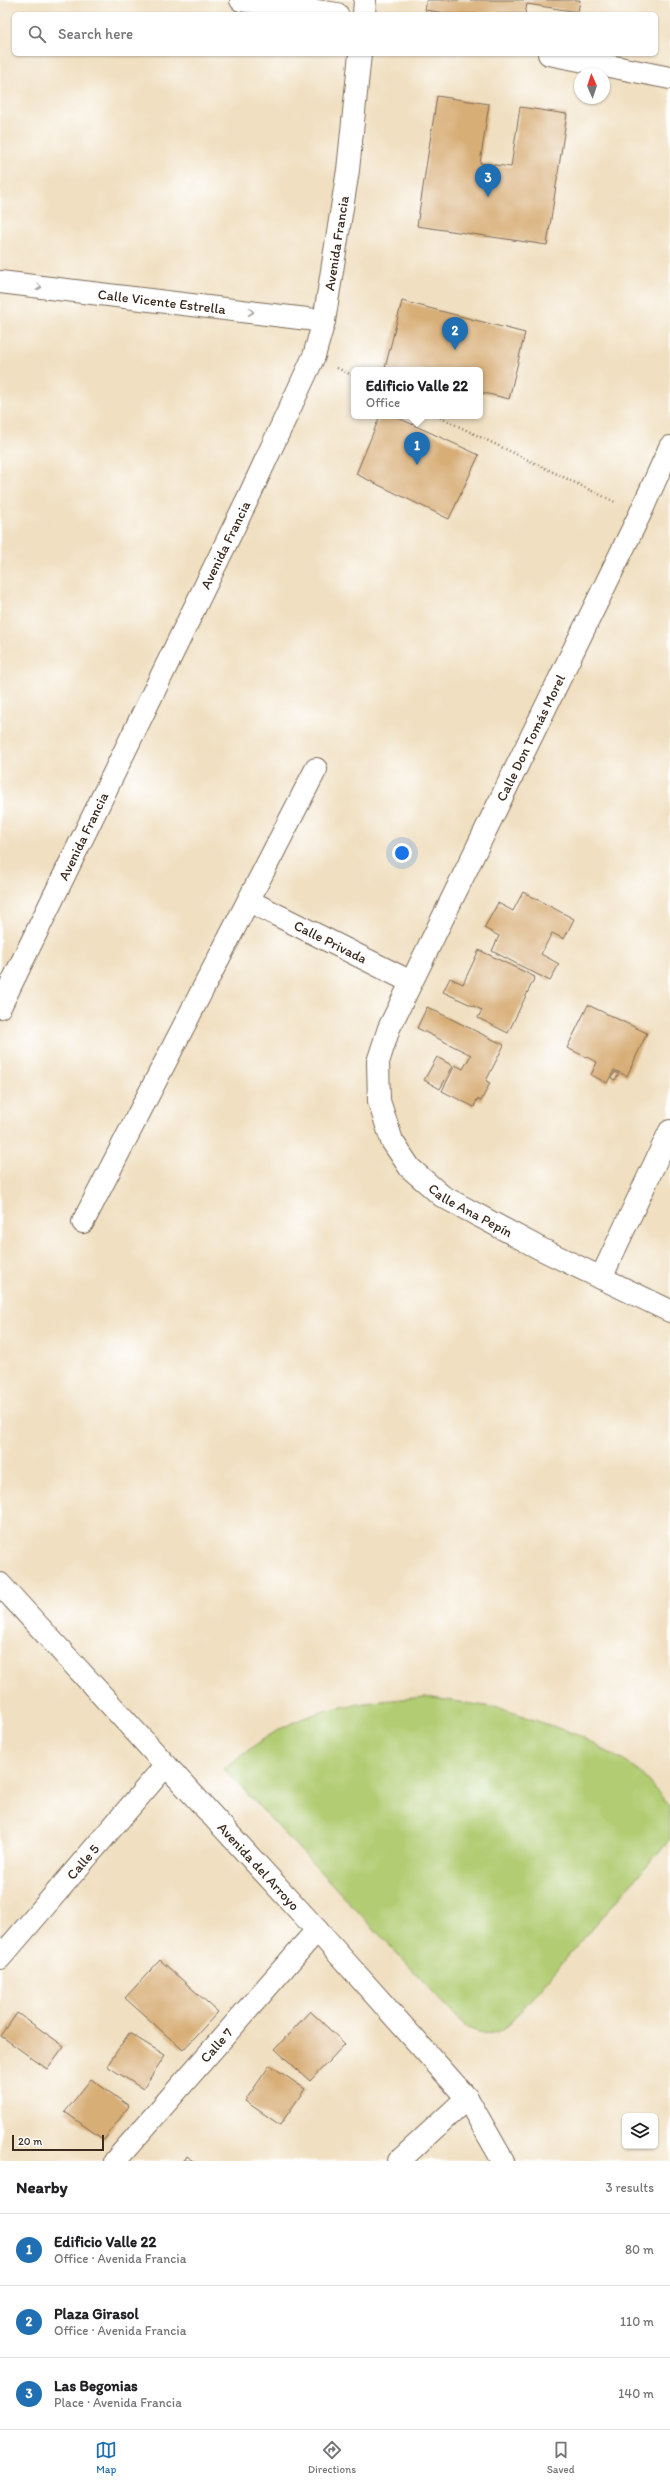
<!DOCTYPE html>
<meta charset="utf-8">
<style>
body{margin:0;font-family:Itim,sans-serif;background:#f6f6f6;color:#202124}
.controls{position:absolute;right:12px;bottom:12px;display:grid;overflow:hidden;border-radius:6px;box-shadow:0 1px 3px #0004}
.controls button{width:36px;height:36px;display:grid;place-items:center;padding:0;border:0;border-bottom:1px solid #e0e0e0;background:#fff;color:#202124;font:20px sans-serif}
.compass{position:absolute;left:574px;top:68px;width:36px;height:36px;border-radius:50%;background:#fff;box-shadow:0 1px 3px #0004;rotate:357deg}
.scale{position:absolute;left:12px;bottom:10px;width:92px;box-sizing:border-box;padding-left:4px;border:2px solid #3b2a1e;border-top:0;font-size:11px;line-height:14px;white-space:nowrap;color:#3b2a1e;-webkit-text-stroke:3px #fff;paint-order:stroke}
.you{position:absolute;left:402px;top:853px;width:14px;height:14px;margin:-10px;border:3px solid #fff;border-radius:50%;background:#1a73e8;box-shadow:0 0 0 6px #1a73e833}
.badge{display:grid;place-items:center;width:26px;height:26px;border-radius:50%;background:#1f6fb2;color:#fff;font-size:13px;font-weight:700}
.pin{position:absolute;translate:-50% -33px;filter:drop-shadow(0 1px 2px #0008)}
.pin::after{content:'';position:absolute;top:21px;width:14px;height:12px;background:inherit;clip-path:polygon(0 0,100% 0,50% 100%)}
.popup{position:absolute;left:351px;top:367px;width:132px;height:52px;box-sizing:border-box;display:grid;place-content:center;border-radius:6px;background:#fff;filter:drop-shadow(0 1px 3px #0005);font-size:13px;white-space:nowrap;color:#757577}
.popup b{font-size:15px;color:#202124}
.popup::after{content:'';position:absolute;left:50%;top:100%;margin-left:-8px;border:8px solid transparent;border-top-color:#fff}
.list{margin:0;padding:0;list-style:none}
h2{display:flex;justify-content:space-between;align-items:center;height:52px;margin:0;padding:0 16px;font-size:17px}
h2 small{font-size:13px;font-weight:400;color:#757577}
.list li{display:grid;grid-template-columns:26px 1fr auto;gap:12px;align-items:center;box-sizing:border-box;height:72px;padding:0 16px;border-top:1px solid #e0e0e0}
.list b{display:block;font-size:15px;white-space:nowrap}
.list p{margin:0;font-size:13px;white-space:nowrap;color:#757577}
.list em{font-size:13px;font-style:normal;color:#757577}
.icon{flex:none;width:22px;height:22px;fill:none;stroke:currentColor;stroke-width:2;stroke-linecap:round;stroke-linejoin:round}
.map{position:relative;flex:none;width:670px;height:2161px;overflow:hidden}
.search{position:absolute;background:#fff;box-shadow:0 1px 3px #0004;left:12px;right:12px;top:12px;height:44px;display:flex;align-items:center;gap:10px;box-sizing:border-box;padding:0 14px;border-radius:6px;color:#757577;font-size:15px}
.sheet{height:268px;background:#fff}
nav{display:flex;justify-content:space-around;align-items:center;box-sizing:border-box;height:56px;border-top:1px solid #e0e0e0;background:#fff;font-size:11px;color:#757577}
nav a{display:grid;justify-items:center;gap:2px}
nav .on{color:#1f6fb2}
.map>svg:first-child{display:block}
</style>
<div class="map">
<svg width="670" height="2161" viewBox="0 0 670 2161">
<rect width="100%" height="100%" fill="#fff"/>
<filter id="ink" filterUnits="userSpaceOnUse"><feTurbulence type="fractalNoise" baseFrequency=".025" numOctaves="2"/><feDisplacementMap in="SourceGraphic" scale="8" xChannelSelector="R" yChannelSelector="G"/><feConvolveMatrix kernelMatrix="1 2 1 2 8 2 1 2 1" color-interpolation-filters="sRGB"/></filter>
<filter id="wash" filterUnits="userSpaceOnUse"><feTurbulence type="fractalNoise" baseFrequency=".012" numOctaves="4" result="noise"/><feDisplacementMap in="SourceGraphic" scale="16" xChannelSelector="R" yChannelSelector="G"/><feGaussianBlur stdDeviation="0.9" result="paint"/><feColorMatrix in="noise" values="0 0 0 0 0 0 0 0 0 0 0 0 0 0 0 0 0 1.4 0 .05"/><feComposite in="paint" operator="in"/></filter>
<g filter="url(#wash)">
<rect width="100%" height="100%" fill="#f0dfc0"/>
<path fill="#b1cc72" stroke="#767b48" d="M 425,1697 L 500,1708 L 578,1735 L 636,1768 L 670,1806 L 670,1839 L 510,2023 C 494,2037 486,2035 467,2028 L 224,1769 C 247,1751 271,1731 299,1720 C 339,1703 383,1701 425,1697 Z"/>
<g id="blocks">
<path fill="#d8ae77" d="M 427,0 L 580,0 L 578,12 L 527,4 L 525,14 L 451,14 L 425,10 Z
M 437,96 L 489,104 L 480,163 L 511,167 L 520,107 L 567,114 L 547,245 L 417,226 Z
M 402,301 L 525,333 L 509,399 L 480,392 L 480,370 L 395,370 L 385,368 Z
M 380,416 L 394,416 L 479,455 L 449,519 L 356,474 Z
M 523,892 L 574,919 L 564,939 L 552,933 L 541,954 L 559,964 L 550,981 L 492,951 L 499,936 L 484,928 L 498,903 L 513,911 Z
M 479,950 L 535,977 L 508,1033 L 478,1018 L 482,1010 L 443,992 L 450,978 L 463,984 Z
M 588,1005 L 647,1033 L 627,1076 L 614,1070 L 607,1083 L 591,1075 L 597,1062 L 567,1048 Z
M 427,1007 L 504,1045 L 486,1081 L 490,1083 L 481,1101 L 477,1099 L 474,1107 L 442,1091 L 455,1065 L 463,1069 L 471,1055 L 417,1028 Z
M 437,1057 L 453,1066 L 440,1089 L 424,1080 Z
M 615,1072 L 619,1074 L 615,1080 L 611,1078 Z
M 160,1960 L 218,2012 L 183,2050 L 125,1998 Z
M 310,2011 L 345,2044 L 310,2081 L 275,2049 Z
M 17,2013 L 64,2046 L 47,2069 L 1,2036 Z
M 129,2033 L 165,2055 L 143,2089 L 107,2066 Z
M 270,2065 L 305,2089 L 280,2125 L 245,2101 Z
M 91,2079 L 129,2106 L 104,2140 L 65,2112 Z
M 187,2156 L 194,2161 L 184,2161 Z"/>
</g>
</g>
<g filter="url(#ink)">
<use href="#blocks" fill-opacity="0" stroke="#7a6957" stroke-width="1"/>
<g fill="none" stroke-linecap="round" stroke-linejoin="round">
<g stroke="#7a6957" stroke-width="24">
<g id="minor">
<path d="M 241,0 L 337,14"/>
<path d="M 549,54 L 670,78"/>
<path id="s1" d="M 0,282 L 324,321"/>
<path id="s2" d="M 670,447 L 640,514 L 389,1028 L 378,1062 L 379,1101 L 392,1141 L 410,1168 L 442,1196 L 539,1248 L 670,1311"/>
<path id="s3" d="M 249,901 L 411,982"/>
<path d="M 83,1222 L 316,769"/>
<path d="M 601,1278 L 670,1131"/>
<path id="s4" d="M 0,1584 L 317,1930 L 467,2098 L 503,2161"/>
<path id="s5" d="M 0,1958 L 166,1765"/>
<path id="s6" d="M 115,2161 L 317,1930"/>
<path d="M 399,2161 L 467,2098"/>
</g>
</g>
<g stroke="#7a6957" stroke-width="24">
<g id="major">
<path d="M 364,14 L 365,0"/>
<path id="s7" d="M 0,1007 L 250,494 L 314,356 L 324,321 L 348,170 L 360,54"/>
</g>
</g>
<path stroke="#7a6957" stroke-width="2.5" stroke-dasharray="1 3" stroke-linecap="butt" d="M 337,368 L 354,376
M 437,416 L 615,502"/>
<use href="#minor" stroke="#fff" stroke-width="22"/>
<use href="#major" stroke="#fff" stroke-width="22"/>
</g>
<defs><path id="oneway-chevron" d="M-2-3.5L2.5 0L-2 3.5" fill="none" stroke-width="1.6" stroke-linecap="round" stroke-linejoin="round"/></defs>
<g stroke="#a79f9a">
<use href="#oneway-chevron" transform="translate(39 287) rotate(7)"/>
<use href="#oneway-chevron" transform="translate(251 312) rotate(7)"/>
</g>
</g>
<g text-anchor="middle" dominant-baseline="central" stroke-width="3.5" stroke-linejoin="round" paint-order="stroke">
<g font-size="14" fill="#3b2a1e" stroke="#fff">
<text stroke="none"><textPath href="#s7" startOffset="838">Avenida Francia</textPath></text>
<text stroke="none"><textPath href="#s1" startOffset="163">Calle Vicente Estrella</textPath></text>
<text stroke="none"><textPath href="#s7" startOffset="514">Avenida Francia</textPath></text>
<text transform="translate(531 738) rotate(-64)">Calle Don Tomás Morel</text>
<text stroke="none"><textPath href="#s7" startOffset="190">Avenida Francia</textPath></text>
<text stroke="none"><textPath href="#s3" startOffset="91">Calle Privada</textPath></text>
<text stroke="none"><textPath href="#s2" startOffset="869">Calle Ana Pepín</textPath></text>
<text stroke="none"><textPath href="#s5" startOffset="127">Calle 5</textPath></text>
<text stroke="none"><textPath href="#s4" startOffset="383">Avenida del Arroyo</textPath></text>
<text stroke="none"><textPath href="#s6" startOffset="154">Calle 7</textPath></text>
</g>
</g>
</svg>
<div class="controls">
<button><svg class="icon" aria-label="layers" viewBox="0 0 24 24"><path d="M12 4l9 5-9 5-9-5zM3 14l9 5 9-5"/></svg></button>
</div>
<svg class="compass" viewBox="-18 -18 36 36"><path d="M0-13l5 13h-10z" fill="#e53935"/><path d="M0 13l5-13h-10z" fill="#757577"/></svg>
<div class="scale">20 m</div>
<div class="you"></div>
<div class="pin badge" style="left:417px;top:465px">1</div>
<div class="popup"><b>Edificio Valle 22</b>Office</div>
<div class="pin badge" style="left:455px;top:350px">2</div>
<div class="pin badge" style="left:488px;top:197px">3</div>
<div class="search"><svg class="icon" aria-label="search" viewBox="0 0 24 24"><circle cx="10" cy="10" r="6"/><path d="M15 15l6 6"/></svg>Search here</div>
</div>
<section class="sheet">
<h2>Nearby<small>3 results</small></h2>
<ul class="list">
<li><span class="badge">1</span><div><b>Edificio Valle 22</b><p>Office · Avenida Francia</p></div><em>80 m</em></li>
<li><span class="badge">2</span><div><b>Plaza Girasol</b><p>Office · Avenida Francia</p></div><em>110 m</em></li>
<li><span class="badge">3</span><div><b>Las Begonias</b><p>Place · Avenida Francia</p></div><em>140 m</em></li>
</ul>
</section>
<nav>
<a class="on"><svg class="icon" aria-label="map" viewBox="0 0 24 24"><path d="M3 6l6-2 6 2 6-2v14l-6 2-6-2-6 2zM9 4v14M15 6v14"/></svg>Map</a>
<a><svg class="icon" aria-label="directions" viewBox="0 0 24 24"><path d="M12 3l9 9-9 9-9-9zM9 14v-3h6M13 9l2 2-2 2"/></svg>Directions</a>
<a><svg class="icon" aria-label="saved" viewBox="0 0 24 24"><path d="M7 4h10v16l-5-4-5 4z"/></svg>Saved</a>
</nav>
